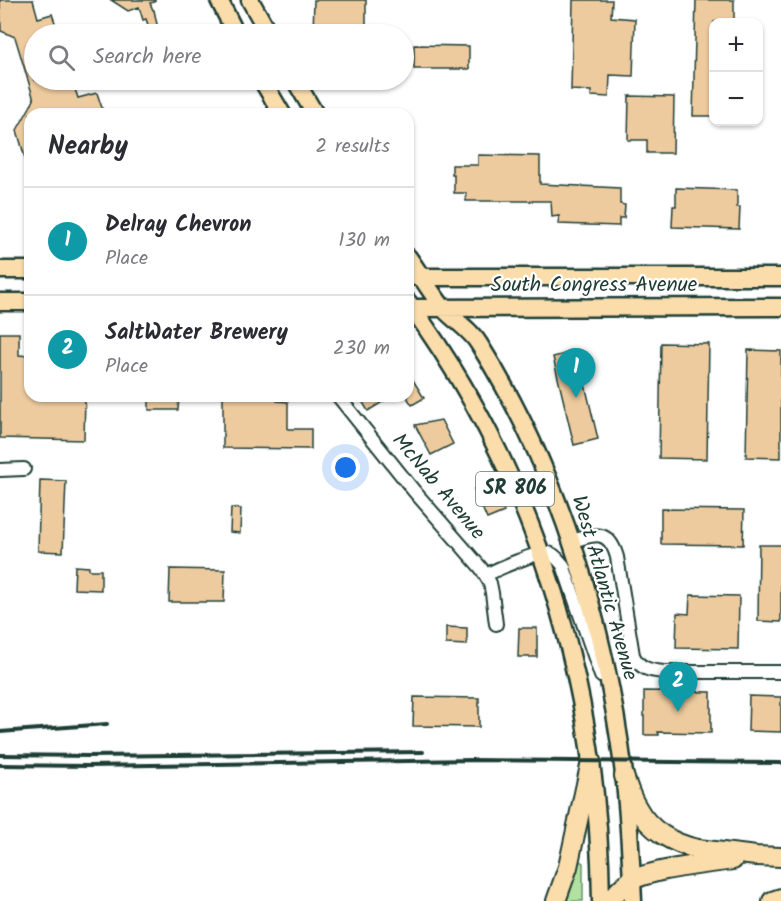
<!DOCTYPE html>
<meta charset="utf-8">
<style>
body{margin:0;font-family:Kalam,sans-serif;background:#f2f2f3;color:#2b2b33}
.controls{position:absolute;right:18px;top:18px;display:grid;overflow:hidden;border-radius:12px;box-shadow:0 2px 4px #0004}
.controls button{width:54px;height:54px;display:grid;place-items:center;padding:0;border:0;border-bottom:2px solid #e1e1e2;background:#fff;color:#2b2b33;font:30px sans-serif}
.you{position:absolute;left:346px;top:468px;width:21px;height:21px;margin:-15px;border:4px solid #fff;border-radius:50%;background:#1a73e8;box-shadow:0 0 0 9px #1a73e833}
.badge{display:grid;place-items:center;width:39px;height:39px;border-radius:50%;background:#1f6fb2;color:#fff;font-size:20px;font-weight:700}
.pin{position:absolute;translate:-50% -50px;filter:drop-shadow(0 2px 3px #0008)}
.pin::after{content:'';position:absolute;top:32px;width:21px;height:18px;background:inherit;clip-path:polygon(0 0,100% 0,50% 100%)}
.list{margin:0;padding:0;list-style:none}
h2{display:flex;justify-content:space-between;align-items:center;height:78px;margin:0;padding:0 24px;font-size:26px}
h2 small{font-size:20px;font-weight:400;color:#7c7c81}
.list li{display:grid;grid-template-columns:39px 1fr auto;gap:18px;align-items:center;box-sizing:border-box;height:108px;padding:0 24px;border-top:2px solid #e1e1e2}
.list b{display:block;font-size:22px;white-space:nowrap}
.list p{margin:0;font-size:20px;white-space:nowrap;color:#7c7c81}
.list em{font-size:20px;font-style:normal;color:#7c7c81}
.icon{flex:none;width:33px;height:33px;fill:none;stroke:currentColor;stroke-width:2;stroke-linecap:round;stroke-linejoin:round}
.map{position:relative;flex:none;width:781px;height:901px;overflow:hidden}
.search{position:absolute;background:#fff;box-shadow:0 2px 4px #0004;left:24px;top:24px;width:390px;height:66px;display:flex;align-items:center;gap:15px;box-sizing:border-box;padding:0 21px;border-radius:33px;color:#7c7c81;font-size:22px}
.panel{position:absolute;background:#fff;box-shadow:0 2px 4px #0004;left:24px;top:108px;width:390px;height:294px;border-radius:18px}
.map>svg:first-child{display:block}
</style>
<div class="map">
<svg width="781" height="901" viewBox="0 0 781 901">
<rect width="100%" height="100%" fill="#fff"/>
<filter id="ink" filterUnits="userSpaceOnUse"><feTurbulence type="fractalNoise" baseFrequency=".0167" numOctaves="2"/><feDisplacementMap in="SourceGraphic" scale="12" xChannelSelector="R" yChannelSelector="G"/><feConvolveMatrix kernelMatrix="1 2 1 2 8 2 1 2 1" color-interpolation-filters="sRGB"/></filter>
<g filter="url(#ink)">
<path fill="#b2e2a2" stroke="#68906b" stroke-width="1.5" d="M 578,860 L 583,863 L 583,901 L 564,901 Z"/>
<path fill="#eecb9f" stroke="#1f3d34" stroke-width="1.5" d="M 0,0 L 33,0 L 38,18 L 52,14 L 59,34 L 34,34 L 34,80 L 72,80 L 78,98 L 97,93 L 104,114 L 30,114 L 30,165 L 27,165 L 17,130 L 34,100 L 15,37 L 1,31 Z
M 111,0 L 155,0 L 155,2 L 150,3 L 153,10 L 154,10 L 159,34 L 151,34 L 146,19 L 143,20 L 139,7 L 128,11 Z
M 314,0 L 366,0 L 366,33 L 313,33 Z
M 573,0 L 612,0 L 611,17 L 635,19 L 633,76 L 610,75 L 609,97 L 591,96 L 591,91 L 571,90 Z
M 696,0 L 734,0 L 734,22 L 714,22 L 714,116 L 693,116 Z
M 414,45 L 469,46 L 469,69 L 414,69 Z
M 629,96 L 674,97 L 673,153 L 647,153 L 647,140 L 628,140 Z
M 478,155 L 540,156 L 540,184 L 620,188 L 620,204 L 625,205 L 624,218 L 619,218 L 619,226 L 558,224 L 559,216 L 552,217 L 551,201 L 466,201 L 466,193 L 454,193 L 454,175 L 452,175 L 452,165 L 478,165 Z
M 676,188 L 737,190 L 737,207 L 740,207 L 739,229 L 672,227 L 673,206 L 676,206 Z
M 0,333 L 19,333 L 19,355 L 30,356 L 30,396 L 85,396 L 84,440 L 0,438 Z
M 661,343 L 709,344 L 707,459 L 659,458 Z
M 748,350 L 781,351 L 781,458 L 746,457 Z
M 577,351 L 598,439 L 574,445 L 553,357 Z
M 408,372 L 424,398 L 412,405 L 408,399 Z
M 149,396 L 179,396 L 178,410 L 149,410 Z
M 223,396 L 277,396 L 277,401 L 288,402 L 288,429 L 311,429 L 311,449 L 223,448 Z
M 359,396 L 392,396 L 368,411 Z
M 441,420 L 453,444 L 431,455 L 415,425 Z
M 40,480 L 66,481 L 63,552 L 38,551 Z
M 492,481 L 504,512 L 487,519 L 474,489 Z
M 231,508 L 241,509 L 240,533 L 230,532 Z
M 661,509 L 744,510 L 743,545 L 661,544 Z
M 759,545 L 781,545 L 781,622 L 758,621 Z
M 75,566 L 89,567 L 89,570 L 101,570 L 101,590 L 74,589 Z
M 170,569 L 225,570 L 224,602 L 169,602 Z
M 690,595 L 739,596 L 738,649 L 676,648 L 677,613 L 689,614 Z
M 446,627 L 467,628 L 467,645 L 446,644 Z
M 519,628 L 537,628 L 537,657 L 518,657 Z
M 644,691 L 711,692 L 711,733 L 658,732 L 659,735 L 644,735 Z
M 749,696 L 781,697 L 781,732 L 748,731 Z
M 414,697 L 479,698 L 479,727 L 413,726 Z"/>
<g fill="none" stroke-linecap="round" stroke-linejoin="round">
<g stroke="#1f3d34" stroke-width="16">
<path id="minor" d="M 338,396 L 414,491 L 481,568 L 490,583 L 492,593 L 496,624
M 0,470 L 24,469
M 571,542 C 595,533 609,529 617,557 L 633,655 C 639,669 651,671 665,672 L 781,672
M 486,575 C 497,569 538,551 549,553 C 555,554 559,561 563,565 L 601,676"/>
</g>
<g stroke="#1f3d34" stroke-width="21">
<path id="major" d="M 219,0 L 236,34
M 250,0 L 269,34
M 262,80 L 282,114
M 295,80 L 315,114
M 408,257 C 420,274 431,293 444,309 C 455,321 471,330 479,344 C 559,470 606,628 624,774 C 629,816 631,859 633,901
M 0,270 L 30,270
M 416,277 L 781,277
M 0,302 L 30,302
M 408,302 C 536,476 599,686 601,901
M 408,308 L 781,307"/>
</g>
<g stroke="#1f3d34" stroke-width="22">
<path id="highway" d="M 624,776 C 628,787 631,798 637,807 C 649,830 673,844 698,849 L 756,856 L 781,857
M 556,901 L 568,867 L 591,761
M 611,901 C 615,894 620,888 627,883 C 648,869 707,864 733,860
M 772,901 L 781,898"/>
</g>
<use href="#minor" stroke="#fff" stroke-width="12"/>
<use href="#major" stroke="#faddab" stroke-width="16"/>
<use href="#highway" stroke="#faddab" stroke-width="18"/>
<path stroke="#1f3d34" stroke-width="4" d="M 0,732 L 107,724
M 0,755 L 89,756 L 423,752
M 0,765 L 88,766 L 473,760 L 781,763"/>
</g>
</g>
<g text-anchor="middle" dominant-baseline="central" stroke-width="4.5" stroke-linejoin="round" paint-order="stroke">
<rect fill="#fff" stroke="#627771" stroke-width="1.5" x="476" y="472" width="78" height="34" rx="4.5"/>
<g font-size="20" font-weight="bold" fill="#1f3d34">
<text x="515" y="489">SR 806</text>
</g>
<g font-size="21" fill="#1f3d34" stroke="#fff">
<text x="594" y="285">South Congress Avenue</text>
<text transform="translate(438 487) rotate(50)">McNab Avenue</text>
<text transform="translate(604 588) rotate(74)">West Atlantic Avenue</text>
</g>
</g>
</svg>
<div class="controls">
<button>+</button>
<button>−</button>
</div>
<div class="you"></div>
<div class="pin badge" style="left:576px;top:398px;background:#0f9aa8">1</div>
<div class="pin badge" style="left:678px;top:712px;background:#0f9aa8">2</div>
<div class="search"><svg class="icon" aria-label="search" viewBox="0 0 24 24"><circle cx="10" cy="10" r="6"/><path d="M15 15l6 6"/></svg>Search here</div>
<section class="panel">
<h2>Nearby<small>2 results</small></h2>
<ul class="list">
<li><span class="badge" style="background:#0f9aa8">1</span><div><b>Delray Chevron</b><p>Place</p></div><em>130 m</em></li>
<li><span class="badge" style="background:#0f9aa8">2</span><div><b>SaltWater Brewery</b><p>Place</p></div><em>230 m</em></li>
</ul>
</section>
</div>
